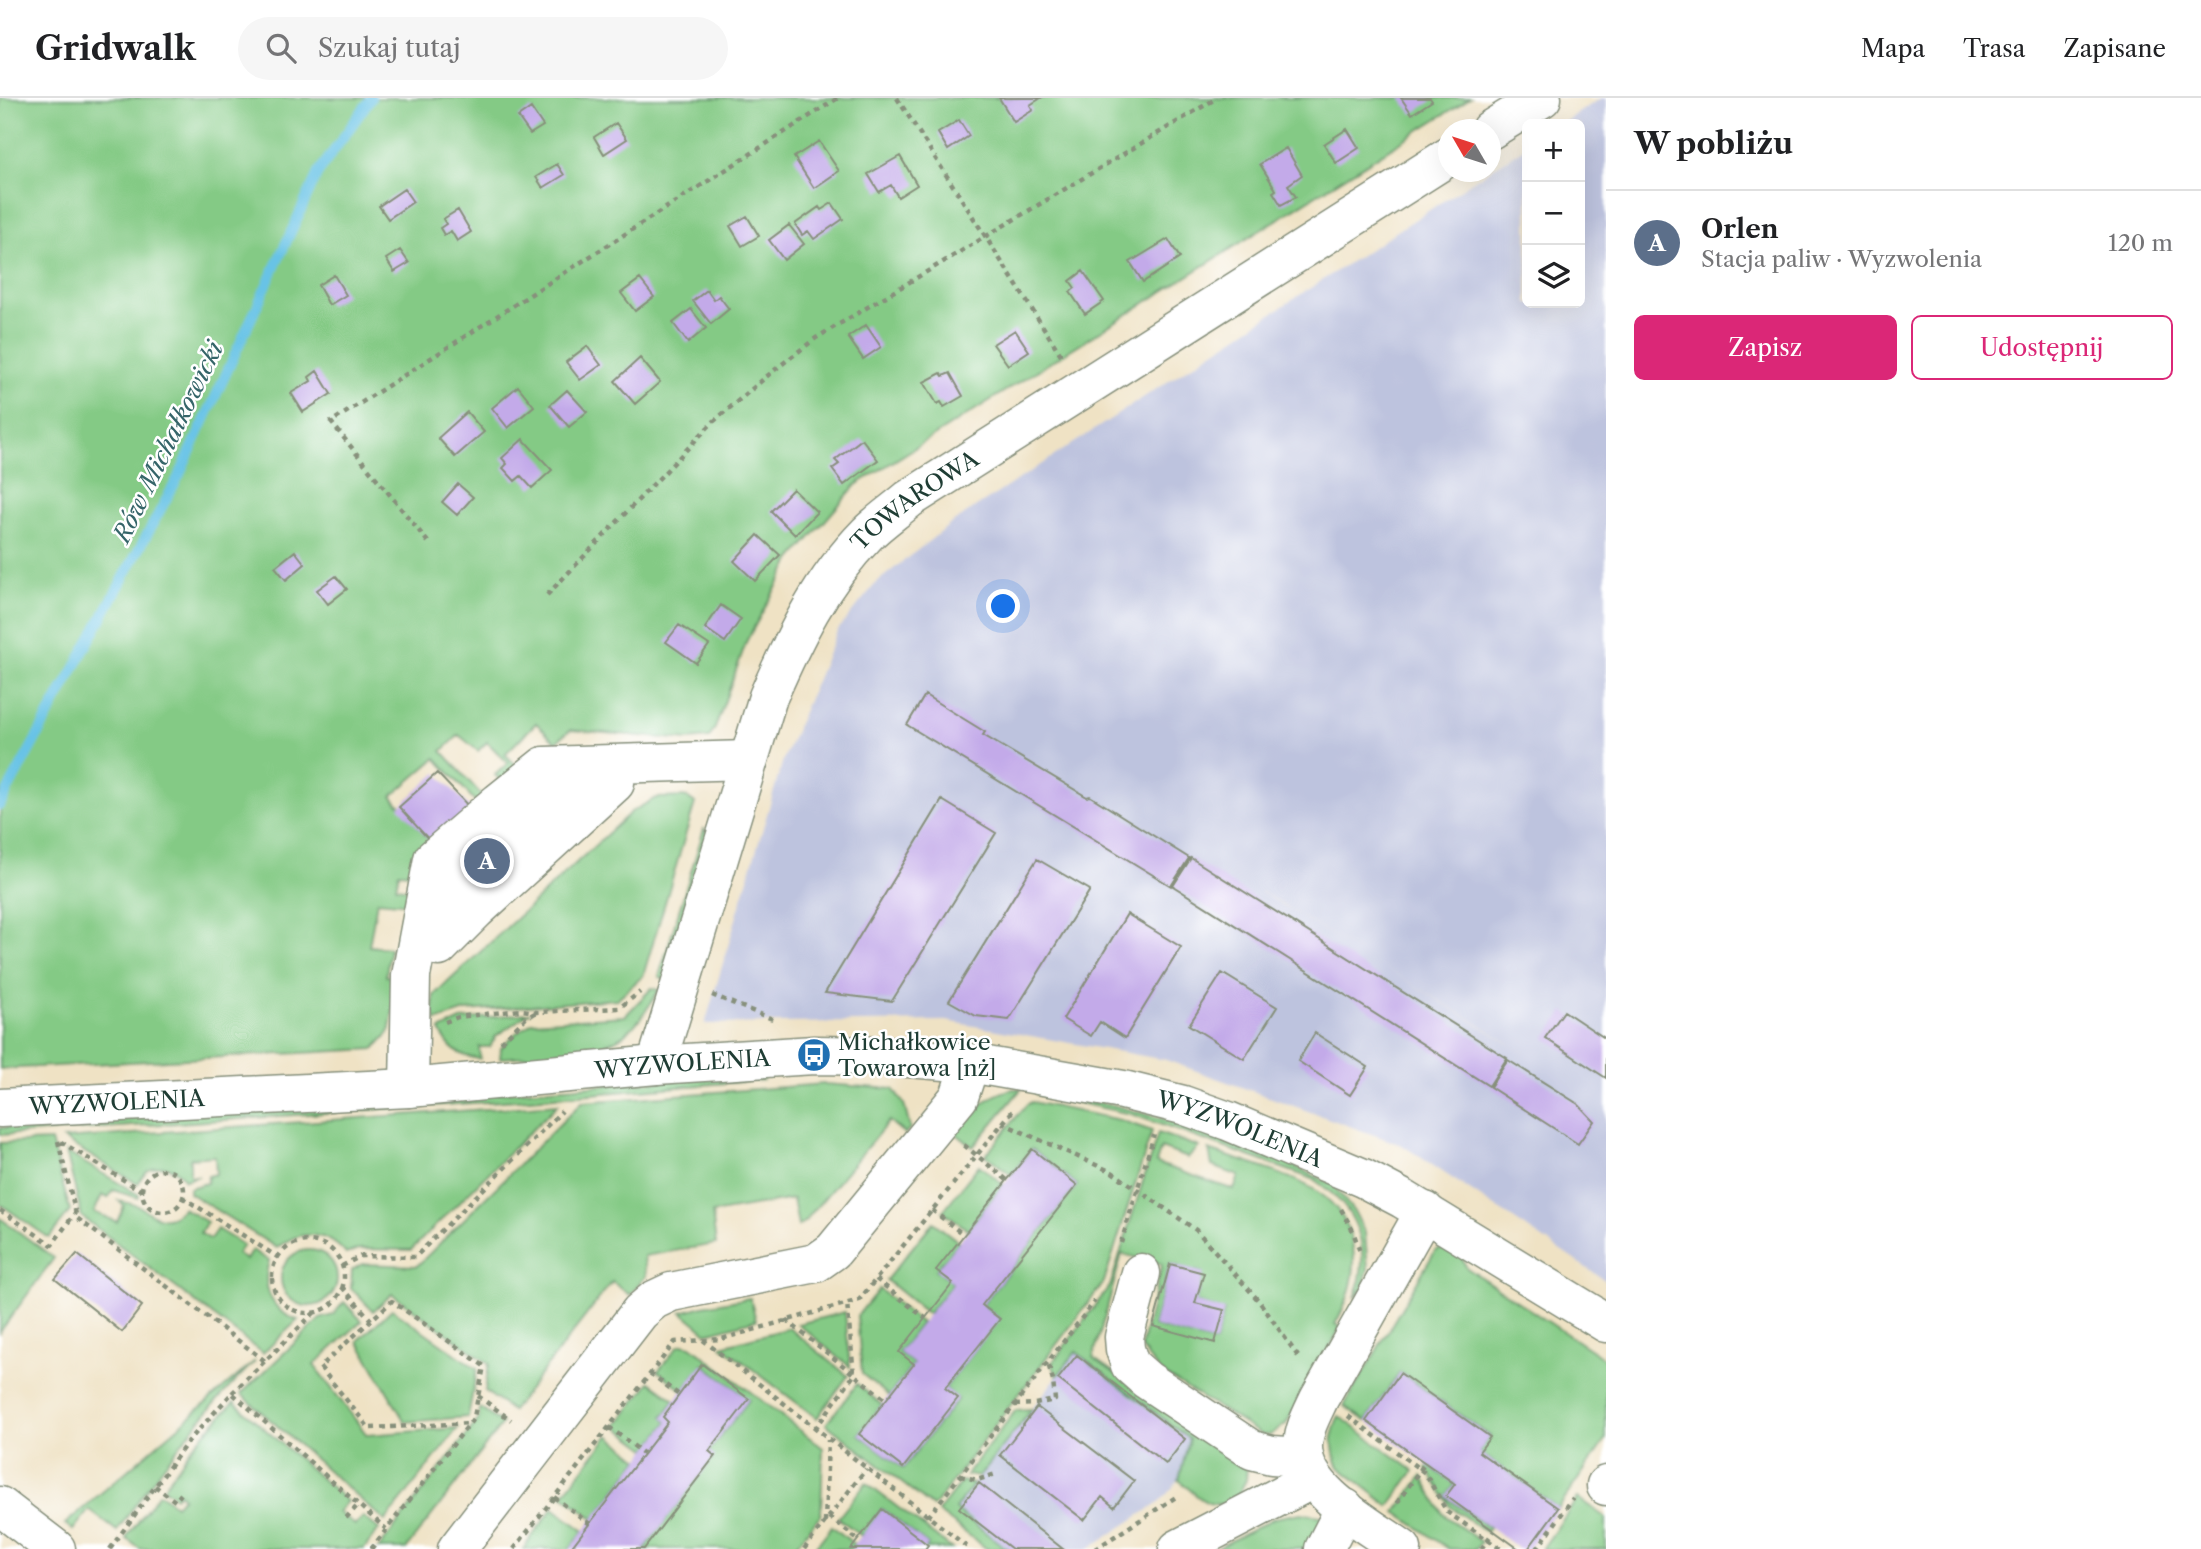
<!DOCTYPE html>
<html lang="pl">
<meta charset="utf-8">
<style>
body{margin:0;font-family:"Libre Caslon Text",serif;background:#f6f6f6;color:#202124}
.controls{position:absolute;right:21px;top:21px;display:grid;overflow:hidden;border-radius:10px;box-shadow:0 7px 28px #0002}
.controls button{width:63px;height:63px;display:grid;place-items:center;padding:0;border:0;border-bottom:2px solid #e0e0e0;background:#fff;color:#202124;font:35px sans-serif}
.compass{position:absolute;left:1438px;top:21px;width:63px;height:63px;border-radius:50%;background:#fff;box-shadow:0 7px 28px #0002;rotate:309deg}
.you{position:absolute;left:1004px;top:509px;width:24px;height:24px;margin:-18px;border:5px solid #fff;border-radius:50%;background:#1a73e8;box-shadow:0 0 0 10px #1a73e833}
.badge{display:grid;place-items:center;width:46px;height:46px;border-radius:50%;background:#db2777;color:#fff;font-size:23px;font-weight:700}
.pin{position:absolute;translate:-50% -50%;border:4px solid #fff;box-shadow:0 2px 7px #0006}
.list{margin:0;padding:0;list-style:none}
h2{display:flex;justify-content:space-between;align-items:center;height:91px;margin:0;padding:0 28px;font-size:30px}
h2 small{font-size:23px;font-weight:400;color:#757577}
.list li{display:grid;grid-template-columns:46px 1fr auto;gap:21px;align-items:center;box-sizing:border-box;height:105px;padding:0 28px;border-top:2px solid #e0e0e0}
.list b{display:block;font-size:26px;white-space:nowrap}
.list p{margin:0;font-size:23px;white-space:nowrap;color:#757577}
.list em{font-size:23px;font-style:normal;color:#757577}
.actions{display:flex;gap:14px;padding:21px 28px}
.actions a{flex:1;padding:16px 0;border:2px solid #db2777;border-radius:10px;text-align:center;font-size:24px;color:#db2777}
.actions .main{background:#db2777;color:#fff}
.icon{flex:none;width:38px;height:38px;fill:none;stroke:currentColor;stroke-width:2;stroke-linecap:round;stroke-linejoin:round}
.map{position:relative;flex:none;width:1606px;height:1451px;overflow:hidden}
header{display:flex;align-items:center;gap:42px;box-sizing:border-box;height:98px;padding:0 35px;background:#fff;border-bottom:2px solid #e0e0e0}
header strong{font-size:33px}
nav{display:flex;gap:38px;margin-inline-start:auto;font-size:24px}
.search{width:490px;height:63px;background:#f6f6f6;display:flex;align-items:center;gap:18px;box-sizing:border-box;padding:0 24px;border-radius:38px;color:#757577;font-size:26px}
main{display:flex}
aside{flex:1;background:#fff}
.map>svg:first-child{display:block}
</style>
<header>
<strong>Gridwalk</strong>
<div class="search"><svg class="icon" aria-label="search" viewBox="0 0 24 24"><circle cx="10" cy="10" r="6"/><path d="M15 15l6 6"/></svg>Szukaj tutaj</div>
<nav><a>Mapa</a><a>Trasa</a><a>Zapisane</a></nav>
</header>
<main>
<div class="map">
<svg width="1606" height="1451" viewBox="0 0 1606 1451">
<rect width="100%" height="100%" fill="#fff"/>
<filter id="ink" filterUnits="userSpaceOnUse"><feTurbulence type="fractalNoise" baseFrequency=".0143" numOctaves="2"/><feDisplacementMap in="SourceGraphic" scale="14" xChannelSelector="R" yChannelSelector="G"/><feConvolveMatrix kernelMatrix="1 2 1 2 8 2 1 2 1" color-interpolation-filters="sRGB"/></filter>
<filter id="wash" filterUnits="userSpaceOnUse"><feTurbulence type="fractalNoise" baseFrequency=".00686" numOctaves="4" result="noise"/><feDisplacementMap in="SourceGraphic" scale="28" xChannelSelector="R" yChannelSelector="G"/><feGaussianBlur stdDeviation="1.57" result="paint"/><feColorMatrix in="noise" values="0 0 0 0 0 0 0 0 0 0 0 0 0 0 0 0 0 1.4 0 .05"/><feComposite in="paint" operator="in"/></filter>
<g filter="url(#wash)">
<rect width="100%" height="100%" fill="#efe2c4"/>
<path fill="#bdc3de" fill-rule="evenodd" d="M 1601,0 L 1606,0 L 1606,1183 L 1402,1047 L 1166,962 L 946,923 L 705,926 L 783,662 L 837,533 L 877,484 L 952,425 L 1527,48 L 1527,205 L 1580,205 L 1580,26 L 1561,26 ZM 1261,794 L 1488,932 L 1531,959 L 1262,794 Z
M 1076,1254 L 1189,1341 L 1179,1382 L 1159,1405 L 1088,1451 L 1007,1451 L 955,1410 Z"/>
<path fill="#84ca85" stroke="#52845c" stroke-width="2" fill-rule="evenodd" d="M 0,0 L 1470,0 L 856,387 L 792,461 L 747,542 L 715,630 L 709,640 L 688,642 L 570,632 L 556,644 L 536,625 L 505,656 L 522,673 L 507,689 L 495,677 L 508,665 L 487,644 L 478,653 L 459,637 L 442,653 L 487,703 L 482,711 L 436,660 L 392,698 L 438,752 L 413,775 L 399,774 L 396,789 L 412,791 L 410,806 L 377,803 L 369,848 L 390,850 L 386,878 L 399,879 L 389,935 L 374,951 L 0,971 Z
M 687,699 L 695,705 L 643,878 L 617,901 L 466,913 L 436,923 L 433,911 L 434,897 L 631,714 L 656,700 Z
M 704,731 L 710,738 L 664,881 L 659,878 Z
M 652,890 L 659,892 C 648,910 636,931 617,941 C 592,956 530,958 500,960 L 501,950 L 515,936 L 532,924 L 625,918 Z
M 529,915 L 496,938 L 490,949 L 479,949 L 480,961 C 459,958 449,952 440,932 L 461,922 Z
M 762,976 L 763,982 L 517,1002 L 0,1037 L 0,1030 Z
M 825,986 L 893,991 L 904,1006 L 910,1030 L 905,1036 L 889,1023 L 805,1123 L 798,1128 L 793,1101 L 712,1115 L 716,1146 L 644,1158 L 646,1178 L 630,1197 L 612,1184 L 512,1313 L 485,1293 L 489,1266 L 392,1196 L 373,1213 L 351,1190 L 352,1172 L 362,1166 L 417,1168 L 582,1004 Z
M 1022,990 L 973,1049 L 954,1034 C 974,1012 991,992 1022,990 Z
M 1035,996 L 1109,1006 L 1185,1027 L 1269,1056 L 1332,1086 L 1355,1115 L 1365,1135 L 1368,1171 L 1363,1190 L 1355,1200 C 1372,1148 1359,1111 1313,1081 L 1131,1016 Z
M 1032,1004 L 1120,1022 L 1152,1033 L 1104,1184 L 933,1409 L 826,1326 L 857,1286 L 882,1307 L 859,1336 L 903,1370 L 958,1301 L 945,1290 L 999,1221 L 982,1207 L 1077,1087 L 1032,1051 L 1011,1077 L 986,1057 L 1026,1007 Z
M 558,1006 L 411,1152 L 359,1151 L 346,1156 C 327,1133 299,1131 277,1150 L 189,1095 L 189,1090 L 207,1085 L 208,1078 L 216,1076 L 215,1058 L 190,1060 L 190,1078 L 199,1078 L 185,1082 C 173,1063 147,1064 138,1086 L 63,1041 Z
M 1158,1035 L 1199,1049 L 1188,1060 L 1161,1050 L 1156,1065 L 1234,1092 L 1239,1078 L 1212,1068 L 1209,1052 C 1240,1063 1289,1076 1315,1092 C 1364,1123 1362,1181 1335,1226 L 1341,1229 L 1286,1326 L 1270,1337 L 1262,1337 L 1159,1273 L 1141,1249 L 1162,1166 L 1122,1156 L 1093,1260 L 1247,1366 L 1246,1382 L 1235,1403 C 1207,1413 1200,1400 1179,1382 L 1189,1341 L 1076,1254 L 1057,1278 L 1052,1265 L 1110,1188 ZM 1170,1166 L 1203,1175 L 1195,1205 L 1224,1213 L 1215,1245 L 1153,1228 Z
M 51,1043 L 70,1113 L 49,1140 L 0,1106 L 0,1045 Z
M 66,1054 L 139,1097 L 138,1100 L 113,1092 L 108,1100 L 102,1097 L 94,1114 L 117,1124 L 124,1108 L 119,1103 C 126,1105 137,1106 142,1110 C 157,1121 169,1126 183,1110 L 207,1124 L 200,1135 L 210,1141 L 217,1131 L 243,1147 L 237,1156 L 246,1162 L 252,1152 L 269,1163 C 261,1188 271,1214 298,1222 L 263,1255 L 82,1119 Z
M 979,1067 L 1003,1086 L 968,1132 L 943,1113 Z
M 0,1120 L 54,1160 L 0,1234 Z
M 933,1124 L 959,1144 L 936,1172 L 953,1185 L 928,1216 L 886,1182 Z
M 1449,1146 L 1466,1155 L 1463,1163 L 1467,1170 L 1606,1262 L 1606,1341 L 1558,1410 L 1479,1354 L 1490,1338 L 1400,1275 L 1366,1323 L 1344,1308 L 1435,1153 Z
M281 1180a28 28 0 1 1 56 0a28 28 0 1 1-56 0Z
M 879,1191 L 921,1225 L 899,1254 L 914,1266 L 889,1298 L 862,1276 L 857,1218 Z
M 750,1200 L 756,1222 L 707,1235 L 682,1214 L 703,1208 Z
M 344,1204 L 362,1223 L 314,1267 L 367,1337 L 458,1330 L 385,1423 L 241,1296 L 320,1221 L 333,1217 Z
M 392,1211 L 477,1271 L 468,1319 L 405,1324 L 358,1243 Z
M 845,1214 L 850,1269 L 798,1226 Z
M 789,1230 L 848,1278 L 817,1320 L 722,1248 Z
M 683,1246 L 691,1248 L 823,1350 L 821,1416 L 793,1451 L 644,1451 L 714,1358 L 709,1353 L 749,1302 L 703,1266 L 683,1292 L 658,1273 L 678,1248 Z
M 255,1263 C 202,1315 159,1372 117,1433 L 89,1412 L 73,1432 L 65,1426 Z
M 650,1284 L 675,1302 L 663,1318 L 668,1324 L 647,1351 L 616,1328 Z
M 234,1304 L 347,1403 L 338,1414 L 355,1427 L 363,1419 L 379,1431 L 364,1451 L 140,1451 L 126,1440 L 159,1395 L 175,1407 L 183,1399 L 179,1395 L 175,1399 L 163,1390 L 193,1348 Z
M 480,1310 L 502,1326 L 406,1451 L 378,1451 L 478,1322 Z
M 1032,1311 L 979,1379 L 966,1377 L 1016,1312 Z
M 1339,1318 L 1414,1373 L 1389,1408 L 1339,1369 C 1331,1353 1330,1334 1339,1318 Z
M 609,1337 L 639,1361 L 594,1421 L 563,1397 Z
M 1429,1368 L 1455,1386 L 1446,1399 L 1489,1430 L 1486,1434 L 1451,1409 L 1427,1371 Z
M 1422,1378 L 1443,1416 L 1481,1444 L 1476,1451 L 1449,1451 L 1396,1414 Z
M 962,1383 L 974,1386 L 955,1411 L 1007,1451 L 987,1451 L 938,1414 Z
M 866,1385 L 952,1451 L 925,1451 L 928,1447 L 882,1411 L 862,1438 L 838,1420 Z
M 1578,1400 L 1606,1420 L 1606,1451 L 1542,1451 Z
M 553,1410 L 584,1433 L 570,1451 L 523,1451 Z
M 1301,1415 L 1326,1419 L 1312,1451 L 1216,1451 L 1274,1420 Z
M 832,1428 L 855,1447 L 851,1451 L 814,1451 Z"/>
<g fill="none" stroke-linecap="round" stroke-linejoin="round">
<path stroke="#68c3e6" stroke-width="10" d="M 0,707 L 180,376 L 318,75 L 371,0"/>
</g>
<g id="blocks">
<path fill="#c3aae9" d="M 999,0 L 1041,0 L 1030,7 L 1033,12 L 1014,24 Z
M 1401,0 L 1430,0 L 1432,3 L 1412,16 Z
M 531,10 L 543,28 L 530,36 L 518,19 Z
M 959,22 L 969,38 L 948,52 L 938,35 Z
M 616,25 L 627,41 L 604,56 L 594,39 Z
M 1347,31 L 1359,50 L 1336,65 L 1324,46 Z
M 819,43 L 839,73 L 814,90 L 794,59 Z
M 1286,50 L 1302,77 L 1288,87 L 1296,99 L 1281,107 L 1273,94 L 1276,92 L 1260,66 Z
M 900,58 L 917,87 L 898,99 L 891,87 L 879,94 L 868,76 Z
M 557,66 L 564,77 L 543,90 L 536,79 Z
M 404,91 L 413,104 L 388,121 L 379,108 Z
M 832,105 L 843,121 L 814,141 L 808,133 L 802,137 L 795,126 L 819,109 L 821,112 Z
M 458,112 L 471,134 L 457,143 L 451,133 L 444,137 L 440,130 L 446,126 L 443,121 Z
M 747,118 L 759,138 L 742,148 L 730,128 Z
M 789,127 L 804,146 L 784,162 L 769,142 Z
M 1168,141 L 1180,160 L 1143,184 L 1130,164 Z
M 400,152 L 409,165 L 394,174 L 386,161 Z
M 1083,173 L 1104,203 L 1085,216 L 1070,194 L 1075,190 L 1070,183 Z
M 334,177 L 346,197 L 329,207 L 318,187 Z
M 640,181 L 654,199 L 635,213 L 621,195 Z
M 707,192 L 714,202 L 719,198 L 729,211 L 711,226 L 693,203 Z
M 691,211 L 706,230 L 688,245 L 673,225 Z
M 866,227 L 881,249 L 863,261 L 848,239 Z
M 1015,232 L 1029,253 L 1008,267 L 993,246 Z
M 587,248 L 601,267 L 580,282 L 566,264 Z
M 640,260 L 660,284 L 635,306 L 615,283 Z
M 317,273 L 331,296 L 303,314 L 291,295 L 311,283 L 309,279 Z
M 941,275 L 943,278 L 950,275 L 963,298 L 944,309 L 941,304 L 937,306 L 924,284 Z
M 518,288 L 534,308 L 508,330 L 492,310 Z
M 567,292 L 587,314 L 569,329 L 550,307 Z
M 467,314 L 484,334 L 455,359 L 438,340 Z
M 523,341 L 552,372 L 532,390 L 521,378 L 515,383 L 503,370 L 507,366 L 502,360 Z
M 862,341 L 878,362 L 844,387 L 832,371 L 839,366 L 835,362 Z
M 458,386 L 473,399 L 457,417 L 442,404 Z
M 793,391 L 817,414 L 795,437 L 771,413 Z
M 758,437 L 780,457 L 755,483 L 734,463 Z
M 295,453 L 305,466 L 286,482 L 275,469 Z
M 336,478 L 347,491 L 328,506 L 317,492 Z
M 721,507 L 741,521 L 725,544 L 705,530 Z
M 679,527 L 709,547 L 696,565 L 666,544 Z
M 925,597 L 985,634 L 983,637 L 1087,699 L 1090,698 L 1189,760 L 1171,788 L 907,627 Z
M 437,675 L 473,713 L 431,744 L 399,709 Z
M 942,702 L 996,735 L 892,903 L 825,895 Z
M 1191,760 L 1507,960 L 1489,988 L 1173,788 Z
M 1037,761 L 1090,792 L 1009,922 L 976,918 L 949,903 Z
M 1127,816 L 1181,849 L 1125,940 L 1100,924 L 1091,938 L 1063,921 Z
M 1222,875 L 1277,909 L 1244,961 L 1189,927 Z
M 1564,913 L 1606,941 L 1606,980 L 1545,940 Z
M 1315,935 L 1368,969 L 1350,997 L 1298,963 Z
M 1508,962 L 1578,1006 L 1594,1023 L 1578,1046 L 1490,989 Z
M 1032,1051 L 1077,1087 L 982,1207 L 1000,1221 L 945,1290 L 958,1300 L 903,1370 L 859,1336 L 914,1266 L 899,1254 L 953,1185 L 936,1172 Z
M 77,1156 L 142,1208 L 122,1234 L 55,1181 Z
M 1170,1166 L 1204,1175 L 1195,1205 L 1224,1212 L 1215,1245 L 1153,1228 Z
M 1077,1257 L 1185,1341 L 1166,1366 L 1058,1281 Z
M 702,1266 L 749,1301 L 709,1353 L 715,1358 L 644,1451 L 570,1451 L 668,1324 L 663,1319 Z
M 1400,1275 L 1490,1339 L 1479,1354 L 1558,1410 L 1528,1451 L 1519,1451 L 1446,1398 L 1455,1386 L 1366,1323 Z
M 1037,1309 L 1134,1383 L 1114,1409 L 1102,1399 L 1084,1422 L 1000,1357 Z
M 979,1385 L 1063,1451 L 1012,1451 L 959,1410 Z
M 882,1411 L 928,1447 L 925,1451 L 851,1451 Z"/>
</g>
</g>
<g filter="url(#ink)">
<use href="#blocks" fill-opacity="0" stroke="#87907c" stroke-width="2"/>
<g fill="none" stroke-linecap="round" stroke-linejoin="round">
<g stroke="#87907c" stroke-width="41">
<g id="minor">
<path d="M 1490,32 L 1542,0"/>
<path d="M 428,845 L 458,789 L 519,732 L 560,698 L 617,674"/>
<path d="M 439,849 L 476,812 L 615,685"/>
<path id="s1" d="M 656,967 L 768,599 C 794,540 821,483 867,436 C 880,423 895,413 909,401 L 1448,59"/>
<path d="M 409,990 L 411,878 L 433,761 L 499,704 L 544,668 L 748,662"/>
<path id="s2" d="M 0,1010 L 409,990 L 656,967 L 814,957 L 884,958 L 970,965 L 1123,992 L 1183,1007 L 1228,1023 L 1363,1080 L 1403,1101 L 1606,1225"/>
<path d="M 1141,1175 L 1124,1239 L 1125,1251 L 1130,1267 L 1147,1282 L 1252,1352 L 1272,1357 L 1304,1359"/>
<path d="M 1606,1387 L 1606,1388"/>
<path d="M 0,1408 L 56,1451"/>
<path d="M 457,1451 L 640,1214 L 654,1202 L 671,1194 L 816,1165 L 833,1153 L 959,999 L 970,965"/>
<path d="M 1178,1451 L 1313,1381"/>
<path d="M 1324,1451 L 1345,1410"/>
<path d="M 1402,1451 C 1370,1428 1301,1392 1303,1347 C 1304,1330 1312,1316 1319,1301 L 1425,1113"/>
</g>
</g>
<path stroke="#87907c" stroke-width="4.5" stroke-dasharray="5 5" stroke-linecap="butt" d="M 897,0 L 1063,260
M 428,444 L 331,324 L 838,0
M 547,497 L 713,324 L 772,274 L 816,240 L 1217,0
M 712,897 L 775,922
M 445,924 L 458,919 L 521,912 L 537,914 L 619,910 L 640,894
M 501,944 L 526,920 L 537,914
M 1002,1025 L 1112,1074 L 1196,1132 L 1259,1203 L 1300,1261
M 58,1043 L 77,1120 L 265,1263
M 61,1044 L 142,1093
M 964,1047 L 1007,1082
M142 1093a21 21 0 1 1 42 0a21 21 0 1 1-42 0Z
M 182,1099 L 279,1160
M 1341,1111 L 1353,1133 L 1360,1154
M 0,1112 L 52,1147 L 75,1115
M 932,1112 L 964,1137
M272 1179a36 36 0 1 1 72 0a36 36 0 1 1-72 0Z
M 1121,1145 L 1154,1037
M 342,1168 L 361,1158 L 415,1159 L 562,1013
M 876,1181 L 925,1220
M 342,1189 L 371,1222
M 786,1222 L 886,1302
M 703,1242 L 970,1451
M 650,1275 L 679,1297
M 232,1295 L 314,1215
M 478,1298 L 511,1322
M 1015,1307 L 1035,1306 L 1055,1302 L 1053,1283 L 1048,1265
M 1348,1318 L 1425,1375 L 1447,1414 L 1501,1451
M 609,1329 L 643,1355
M 815,1331 L 854,1277 L 847,1205
M 960,1378 L 977,1382 L 996,1376
M 155,1388 L 175,1403 L 181,1396
M 554,1399 L 590,1426
M 1397,1405 L 1425,1365
M 829,1419 L 858,1442
M 928,1419 L 1095,1203
M 346,1420 L 358,1407
M 825,1424 L 828,1342
M 110,1451 L 186,1346 L 232,1295 L 386,1431
M 371,1451 L 470,1325 L 474,1319 L 484,1268 L 392,1203 L 320,1269 L 369,1330 L 470,1325
M 514,1451 L 675,1244 L 721,1241 L 859,1202 L 1015,1010
M 804,1451 L 866,1371
M 1095,1451 L 1176,1399
M 1481,1451 L 1494,1433
M 1537,1451 L 1573,1400"/>
<use href="#minor" stroke="#fff" stroke-width="38"/>
</g>
</g>
<defs>
<g id="bus-disc" transform="scale(1.75)"><circle r="9.5" fill="#1f6fb2" stroke="#fff"/><path d="M-5-6H5V4H4V6H2V4H-2V6H-4V4H-5ZM-3.5-4V0h7V-4ZM-3.5 1.2v1.5H-2V1.2ZM2 1.2v1.5H3.5V1.2Z" fill="#fff"/></g>
</defs>
<g fill-rule="evenodd">
<use href="#bus-disc" x="814" y="957"/>
</g>
<g text-anchor="middle" dominant-baseline="central" stroke-width="5" stroke-linejoin="round" paint-order="stroke">
<g font-size="23" fill="#1f3d34" stroke="#fff">
<text stroke="none"><textPath href="#s1" startOffset="635">TOWAROWA</textPath></text>
<text stroke="none"><textPath href="#s2" startOffset="684">WYZWOLENIA</textPath></text>
<text stroke="none"><textPath href="#s2" startOffset="117">WYZWOLENIA</textPath></text>
<text stroke="none"><textPath href="#s2" startOffset="1251">WYZWOLENIA</textPath></text>
</g>
<g font-size="23" fill="#1f3d34" stroke="#fff" text-anchor="start">
<text x="838" y="944">Michałkowice<tspan x="838" dy="26">Towarowa [nż]</tspan></text>
</g>
<g font-size="24" font-style="italic" fill="#356569" stroke="#fff">
<text transform="translate(168 344) rotate(-64)">Rów Michałkowicki</text>
</g>
</g>
</svg>
<div class="controls">
<button>+</button>
<button>−</button>
<button><svg class="icon" aria-label="layers" viewBox="0 0 24 24"><path d="M12 4l9 5-9 5-9-5zM3 14l9 5 9-5"/></svg></button>
</div>
<svg class="compass" viewBox="-18 -18 36 36"><path d="M0-13l5 13h-10z" fill="#e53935"/><path d="M0 13l5-13h-10z" fill="#757577"/></svg>
<div class="you"></div>
<div class="pin badge" style="left:487px;top:763px;background:#5c6f8a">A</div>
</div>
<aside>
<h2>W pobliżu<small></small></h2>
<ul class="list">
<li><span class="badge" style="background:#5c6f8a">A</span><div><b>Orlen</b><p>Stacja paliw · Wyzwolenia</p></div><em>120 m</em></li>
</ul>
<div class="actions"><a class="main">Zapisz</a><a>Udostępnij</a></div>
</aside>
</main>
